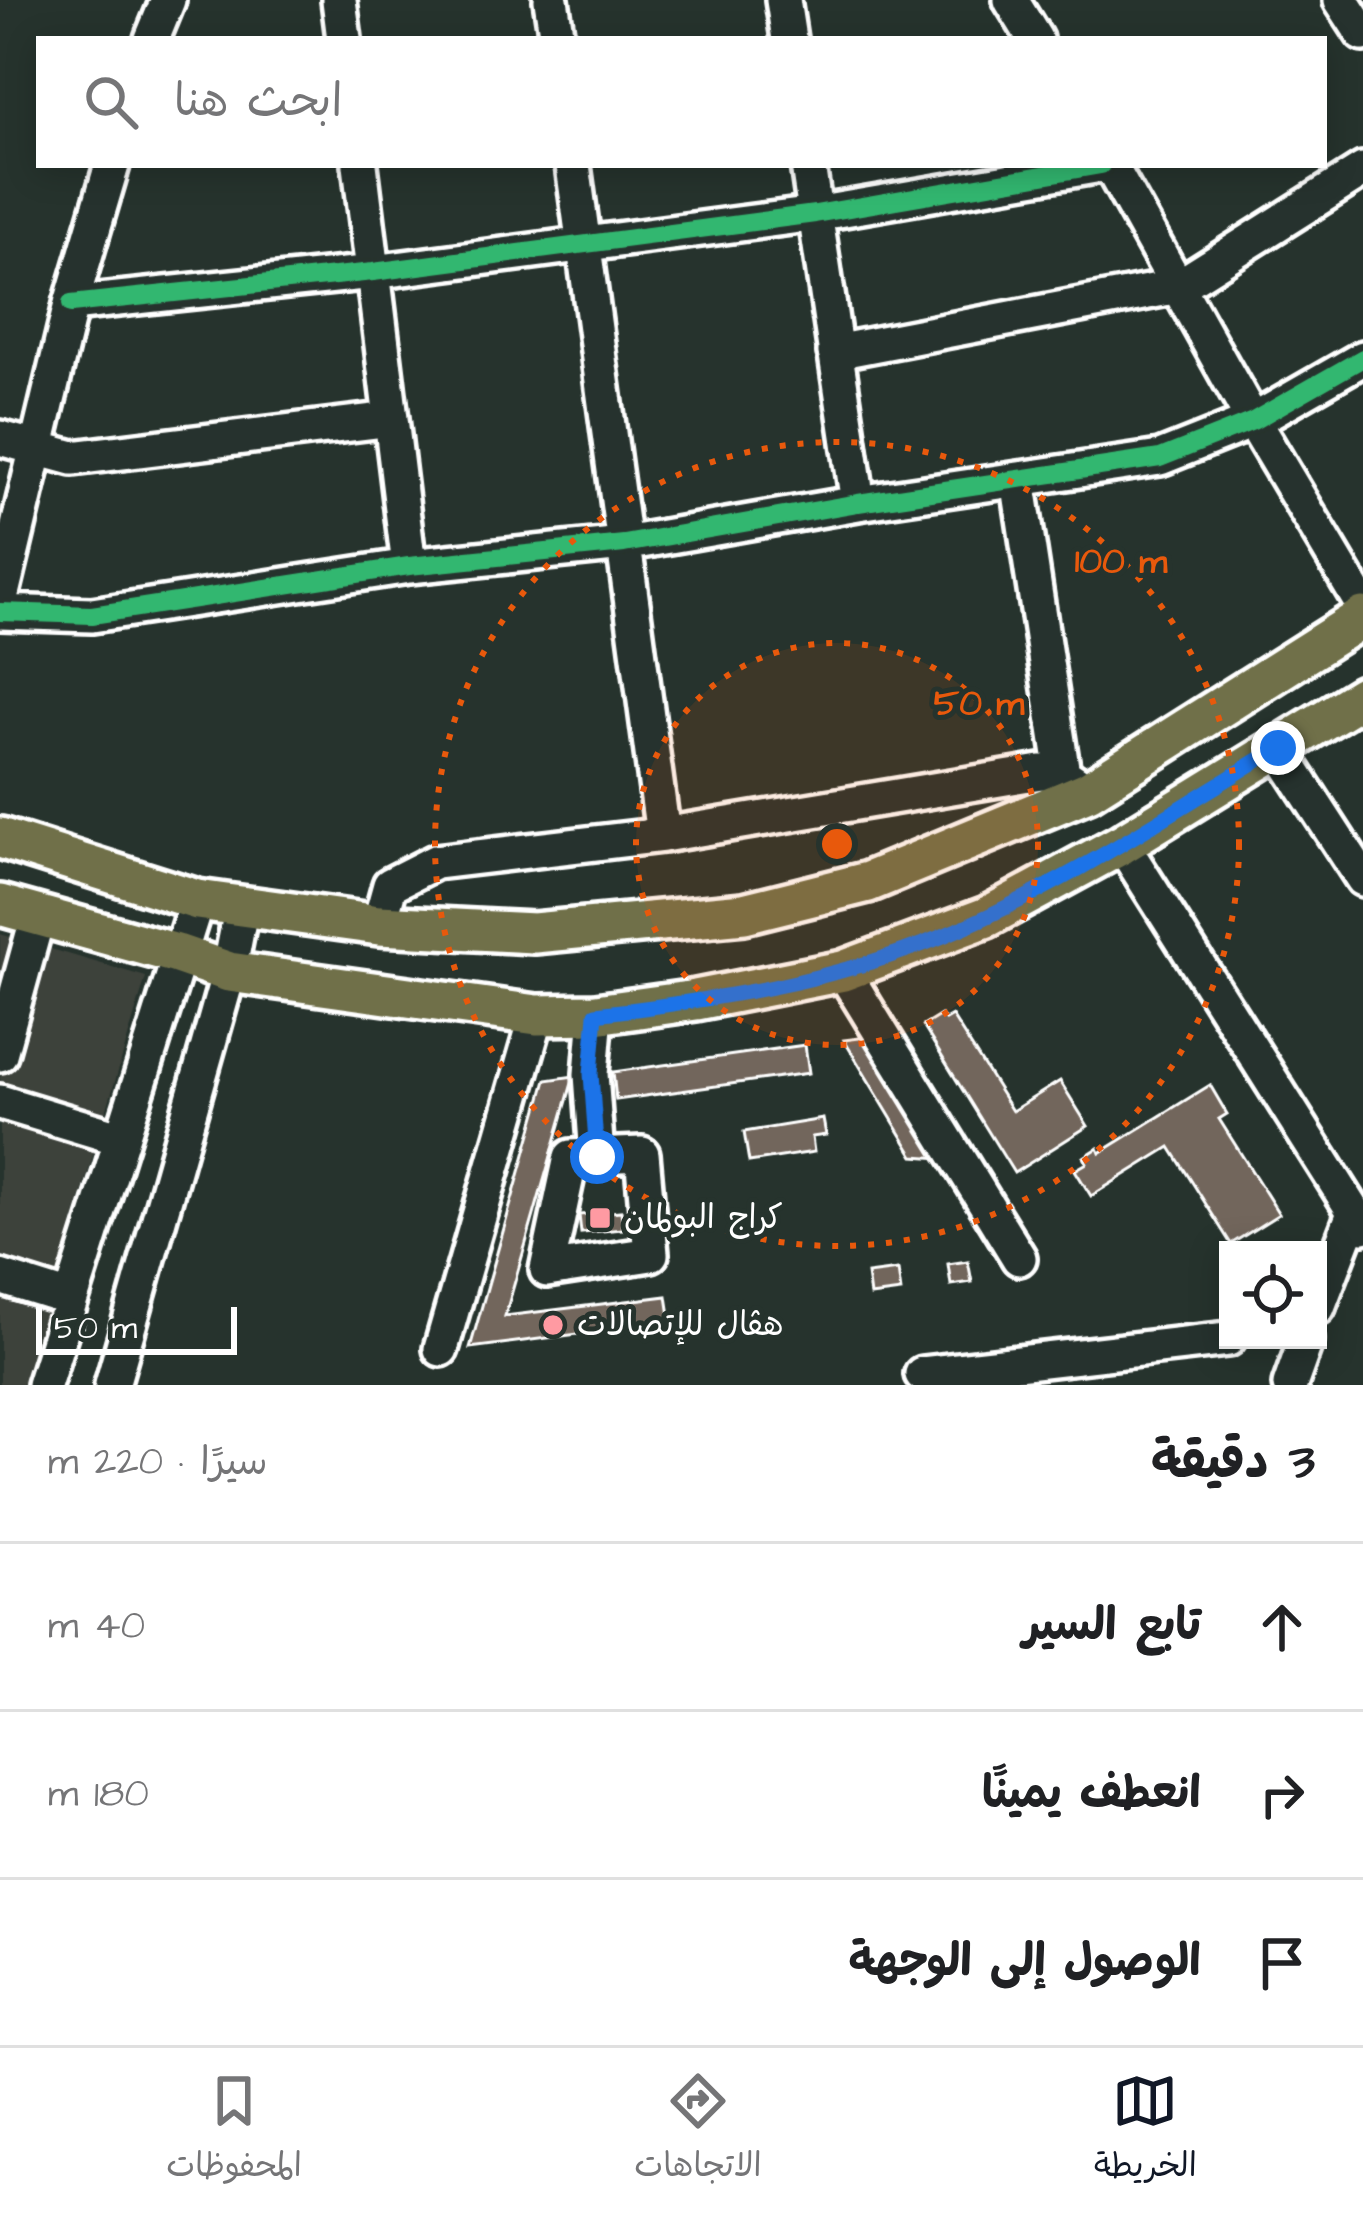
<!DOCTYPE html>
<html lang="ar">
<meta charset="utf-8">
<style>
body{margin:0;font-family:"Architects Daughter","Playpen Sans Arabic",sans-serif;background:#f6f6f6;color:#202124;direction:rtl}
.controls{position:absolute;right:36px;bottom:36px;display:grid;overflow:hidden;border-radius:0px;box-shadow:0 6px 30px #0003}
.controls button{width:108px;height:108px;display:grid;place-items:center;padding:0;border:0;border-bottom:3px solid #e0e0e0;background:#fff;color:#202124;font:60px sans-serif}
.scale{position:absolute;left:36px;bottom:30px;width:201px;box-sizing:border-box;padding-left:12px;border:6px solid #fff;border-top:0;font-size:33px;line-height:42px;white-space:nowrap;color:#fff;-webkit-text-stroke:9px #26332d;paint-order:stroke}
.stop{position:absolute;width:36px;height:36px;margin:-27px;border:9px solid #1a73e8;border-radius:50%;background:#fff}
.stop.end{background:#1a73e8;border-color:#fff;box-shadow:0 3px 12px #0008}
.list{margin:0;padding:0;list-style:none}
h2{display:flex;justify-content:space-between;align-items:center;height:156px;margin:0;padding:0 48px;font-size:51px}
h2 small{font-size:39px;font-weight:400;color:#757577}
.list li{display:grid;grid-template-columns:78px 1fr auto;gap:36px;align-items:center;box-sizing:border-box;height:168px;padding:0 48px;border-top:3px solid #e0e0e0}
.list b{display:block;font-size:45px;white-space:nowrap}
.list em{font-size:39px;font-style:normal;color:#757577}
.icon{flex:none;width:66px;height:66px;fill:none;stroke:currentColor;stroke-width:2;stroke-linecap:round;stroke-linejoin:round}
.map{position:relative;flex:none;width:1363px;height:1385px;overflow:hidden;direction:ltr}
.search{position:absolute;background:#fff;box-shadow:0 6px 30px #0003;left:36px;right:36px;top:36px;height:132px;display:flex;align-items:center;gap:30px;box-sizing:border-box;padding:0 42px;border-radius:0px;color:#757577;font-size:45px}
.sheet{height:660px;background:#fff}
nav{display:flex;justify-content:space-around;align-items:center;box-sizing:border-box;height:168px;border-top:3px solid #e0e0e0;background:#fff;font-size:33px;color:#757577}
nav a{display:grid;justify-items:center;gap:6px}
nav .on{color:#111827}
.map>svg:first-child{display:block}
</style>
<div class="map">
<svg width="1363" height="1385" viewBox="0 0 1363 1385">
<rect width="100%" height="100%" fill="#26332d"/>
<filter id="ink" filterUnits="userSpaceOnUse"><feTurbulence type="fractalNoise" baseFrequency=".00833" numOctaves="2"/><feDisplacementMap in="SourceGraphic" scale="24" xChannelSelector="R" yChannelSelector="G"/><feConvolveMatrix kernelMatrix="1 2 1 2 8 2 1 2 1" color-interpolation-filters="sRGB"/></filter>
<g filter="url(#ink)">
<path fill="#3d423b" d="M 0,934 L 146,977 L 25,1385 L 0,1385 Z"/>
<path fill="#72665c" stroke="#fff" stroke-width="3" d="M 941,1015 L 945,1020 L 952,1016 L 1012,1111 L 1060,1081 L 1088,1126 L 1014,1173 L 923,1026 Z
M 867,1037 L 942,1158 L 914,1156 L 844,1040 Z
M 805,1045 L 809,1073 L 616,1100 L 613,1072 Z
M 574,1076 L 505,1316 L 667,1296 L 671,1322 L 470,1348 L 546,1080 Z
M 1210,1085 L 1227,1114 L 1219,1119 L 1279,1214 L 1231,1244 L 1170,1147 L 1091,1196 L 1075,1170 L 1087,1163 L 1084,1157 L 1098,1148 L 1100,1153 Z
M 823,1119 L 826,1135 L 812,1137 L 814,1152 L 749,1162 L 744,1132 Z
M 621,1211 L 623,1229 L 581,1233 L 579,1215 Z
M 968,1261 L 972,1282 L 951,1285 L 948,1264 Z
M 898,1270 L 901,1292 L 870,1296 L 867,1274 Z"/>
<g fill="none" stroke-linecap="round" stroke-linejoin="round">
<g stroke="#fff" stroke-width="42">
<path id="minor" d="M 339,0 L 344,39
M 551,0 L 557,39
M 783,0 L 789,39
M 1011,0 L 1035,39
M 1341,0 L 1363,34
M 152,39 L 168,0
M 360,165 L 409,566
M 573,165 L 663,835
M 808,165 L 858,503
M 1110,165 L 1253,421 L 1363,606
M 71,304 L 373,272 L 815,214 L 1101,165
M 835,352 L 1179,286 L 1363,170
M 0,438 L 73,458 L 391,419
M 1018,479 L 1063,774
M 0,602 L 71,304 L 112,165
M 0,612 L 92,615 L 409,566 L 624,544 L 858,503 L 1160,458 L 1253,421 L 1363,358
M 1278,748 L 1363,879
M 1122,844 L 1363,1226
M 379,925 L 390,885 L 435,862 L 663,835 L 1041,772 L 1063,774 L 1088,791
M 843,971 L 1019,1258
M 596,1014 L 591,1074 L 597,1157
M 0,1054 L 38,916
M 0,1102 L 119,1138
M 642,1154 L 651,1254 L 547,1270 L 571,1157 Z
M 0,1277 L 70,1299
M 1318,1307 L 1354,1213
M 441,1349 L 537,1015
M 922,1374 L 1228,1339
M 44,1385 L 197,900
M 112,1385 L 229,972 L 242,905
M 1290,1385 L 1306,1340"/>
</g>
<g stroke="#fff" stroke-width="48">
<path id="major" d="M 0,838 L 197,900 L 379,925 L 534,933 L 744,913 L 868,882 L 1088,791 L 1363,617
M 0,905 L 177,954 L 229,972 L 537,1015 L 596,1014 L 696,1000 L 843,971 L 987,917 L 1122,844 L 1363,696"/>
</g>
<use href="#minor" stroke="#26332d" stroke-width="33"/>
<use href="#major" stroke="#70704a" stroke-width="39"/>
<g stroke="#26332d" stroke-width="26">
<path id="cycleway" d="M 71,304 L 373,272 L 815,214 L 1101,165
M 0,612 L 92,615 L 409,566 L 624,544 L 858,503 L 1160,458 L 1253,421 L 1363,358"/>
</g>
<use href="#cycleway" stroke="#33b770" stroke-width="18"/>
</g>
</g>
<g fill="none" stroke-linecap="round" stroke-linejoin="round" filter="url(#ink)">
<path stroke="#1a73e8" stroke-width="15" d="M 597,1157 L 591,1074 L 596,1014 C 714,1000 834,982 943,936 C 1062,887 1169,814 1278,748"/>
</g>
<circle cx="837" cy="844" r="201" fill="#e8590c" fill-opacity=".12"/>
<g fill="none" stroke="#e8590c" stroke-width="6" stroke-dasharray="6 12">
<circle cx="837" cy="844" r="201"/>
<circle cx="837" cy="844" r="402"/>
</g>
<g fill="#ff9aa2" stroke="#26332d" stroke-width="4.5">
<rect x="588" y="1206" width="24" height="24" rx="6"/>
<circle cx="553" cy="1325" r="12"/>
</g>
<g text-anchor="middle" dominant-baseline="central" stroke-width="10" stroke-linejoin="round" paint-order="stroke">
<g font-size="33" fill="#fff" stroke="#26332d" text-anchor="start">
<text x="624" y="1218">كراج البولمان</text>
<text x="577" y="1325">هڤال للإتصالات</text>
</g>
</g>
<circle cx="837" cy="844" r="18" fill="#e8590c" stroke="#26332d" stroke-width="6"/>
<g font-size="36" text-anchor="middle" font-weight="bold" fill="#e8590c" stroke="#26332d" stroke-width="10" stroke-linejoin="round" paint-order="stroke">
<text x="1121" y="572">100 m</text>
<text x="979" y="714">50 m</text>
</g>
</svg>
<div class="controls">
<button><svg class="icon" aria-label="locate" viewBox="0 0 24 24"><circle cx="12" cy="12" r="6"/><path d="M12 2v4M12 18v4M2 12h4M18 12h4"/></svg></button>
</div>
<div class="scale">50 m</div>
<div class="stop" style="left:597px;top:1157px"></div>
<div class="stop end" style="left:1278px;top:748px"></div>
<div class="search"><svg class="icon" aria-label="search" viewBox="0 0 24 24"><circle cx="10" cy="10" r="6"/><path d="M15 15l6 6"/></svg>ابحث هنا</div>
</div>
<section class="sheet">
<h2>3 دقيقة<small>سيرًا · 220 m</small></h2>
<ul class="list">
<li><svg class="icon" aria-label="ahead" viewBox="0 0 24 24"><path d="M12 20V5M6 11l6-6 6 6"/></svg><div><b>تابع السير</b></div><em>40 m</em></li>
<li><svg class="icon" aria-label="right" viewBox="0 0 24 24"><path d="M7 20v-9h11M14 6l5 5-5 5"/></svg><div><b>انعطف يمينًا</b></div><em>180 m</em></li>
<li><svg class="icon" aria-label="arrive" viewBox="0 0 24 24"><path d="M6 21V4h12l-3 4 3 4H6"/></svg><div><b>الوصول إلى الوجهة</b></div></li>
</ul>
</section>
<nav>
<a class="on"><svg class="icon" aria-label="map" viewBox="0 0 24 24"><path d="M3 6l6-2 6 2 6-2v14l-6 2-6-2-6 2zM9 4v14M15 6v14"/></svg>الخريطة</a>
<a><svg class="icon" aria-label="directions" viewBox="0 0 24 24"><path d="M12 3l9 9-9 9-9-9zM9 14v-3h6M13 9l2 2-2 2"/></svg>الاتجاهات</a>
<a><svg class="icon" aria-label="saved" viewBox="0 0 24 24"><path d="M7 4h10v16l-5-4-5 4z"/></svg>المحفوظات</a>
</nav>
